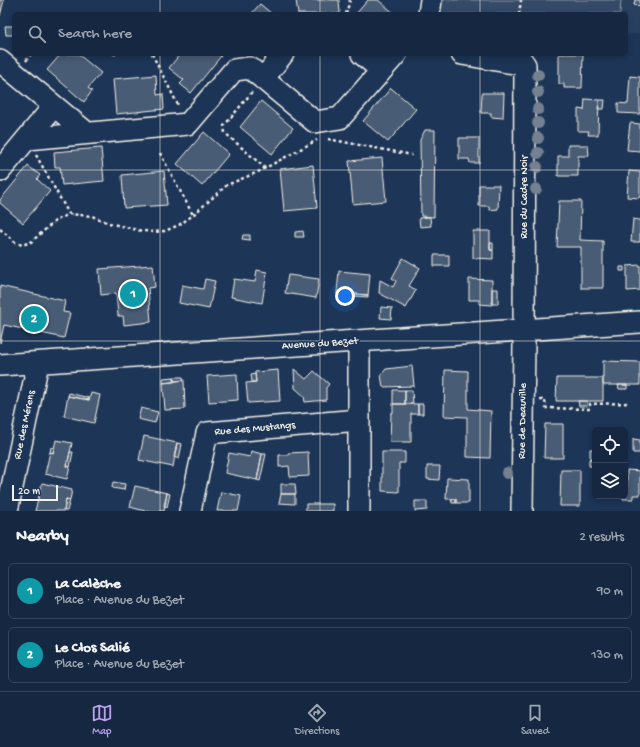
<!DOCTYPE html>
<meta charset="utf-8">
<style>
body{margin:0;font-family:"Gochi Hand",sans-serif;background:#23344c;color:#f1f3f6}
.controls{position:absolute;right:12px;bottom:12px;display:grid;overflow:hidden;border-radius:6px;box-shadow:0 2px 6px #0003}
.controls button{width:36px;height:36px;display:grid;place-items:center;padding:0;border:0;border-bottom:1px solid #35445a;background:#162841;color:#f1f3f6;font:20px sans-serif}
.scale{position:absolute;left:12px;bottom:10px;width:46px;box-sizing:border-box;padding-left:4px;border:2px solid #f4f1e8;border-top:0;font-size:11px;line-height:14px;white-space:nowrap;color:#f4f1e8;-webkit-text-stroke:3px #1d3557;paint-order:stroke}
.you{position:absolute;left:345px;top:296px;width:14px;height:14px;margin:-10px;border:3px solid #fff;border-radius:50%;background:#1a73e8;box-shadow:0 0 0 6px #1a73e833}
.badge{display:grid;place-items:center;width:26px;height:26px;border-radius:50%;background:#bca0f2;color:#fff;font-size:13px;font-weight:700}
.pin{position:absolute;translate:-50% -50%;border:2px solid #fff;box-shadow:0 1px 4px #0006}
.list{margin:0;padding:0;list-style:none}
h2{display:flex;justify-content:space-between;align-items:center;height:52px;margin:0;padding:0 16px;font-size:17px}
h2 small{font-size:13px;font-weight:400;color:#9ea6b1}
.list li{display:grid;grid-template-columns:26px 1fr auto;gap:12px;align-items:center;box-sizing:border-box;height:56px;margin:0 8px 8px;padding:0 8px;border:1px solid #35445a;border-radius:6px}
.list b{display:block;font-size:15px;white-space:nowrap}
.list p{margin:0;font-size:13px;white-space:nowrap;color:#9ea6b1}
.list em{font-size:13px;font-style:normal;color:#9ea6b1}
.icon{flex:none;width:22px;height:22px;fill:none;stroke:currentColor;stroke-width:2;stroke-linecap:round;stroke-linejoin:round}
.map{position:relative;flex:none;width:640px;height:511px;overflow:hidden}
.search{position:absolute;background:#162841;box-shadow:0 2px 6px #0003;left:12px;right:12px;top:12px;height:44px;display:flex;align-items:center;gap:10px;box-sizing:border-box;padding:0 14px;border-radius:6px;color:#9ea6b1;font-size:15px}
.sheet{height:180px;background:#162841}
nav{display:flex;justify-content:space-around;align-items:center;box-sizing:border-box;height:56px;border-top:1px solid #35445a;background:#162841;font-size:11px;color:#9ea6b1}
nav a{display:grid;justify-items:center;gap:2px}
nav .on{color:#bca0f2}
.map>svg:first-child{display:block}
</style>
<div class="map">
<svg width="640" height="511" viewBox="0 0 640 511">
<rect width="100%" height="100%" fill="#1d3557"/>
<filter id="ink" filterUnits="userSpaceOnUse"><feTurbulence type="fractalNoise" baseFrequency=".025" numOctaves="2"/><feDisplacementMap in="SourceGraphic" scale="8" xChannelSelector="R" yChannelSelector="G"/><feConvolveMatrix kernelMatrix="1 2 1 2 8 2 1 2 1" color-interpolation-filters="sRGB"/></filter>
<g filter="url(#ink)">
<path fill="#2a4060" d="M 621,0 L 640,0 L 640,33 L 626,35 L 626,14 L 620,14 Z"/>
<path fill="#354a67" stroke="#949ea8" d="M 440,0 L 621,0 L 620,14 L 440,14 Z"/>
<path fill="#485b74" stroke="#f4f1e8" d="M 0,0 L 4,0 L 0,16 Z
M 296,0 L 339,0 L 340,14 L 298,14 Z
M 368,0 L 378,0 L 395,14 L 356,14 Z
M 635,0 L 640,0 L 640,6 L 634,5 Z
M 260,4 L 272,14 L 251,14 Z
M 5,26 L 14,26 L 14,35 L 6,35 Z
M 61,54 L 78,54 L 101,73 L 88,88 L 92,91 L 84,102 L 47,70 Z
M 180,54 L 218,54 L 221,56 L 191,93 L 180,84 L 184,80 L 169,68 Z
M 559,54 L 583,54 L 582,88 L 564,88 L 564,84 L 559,84 Z
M 156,75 L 157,95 L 163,94 L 164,109 L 116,114 L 113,79 Z
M 630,76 L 640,77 L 640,114 L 618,113 L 618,103 L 628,104 Z
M 391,88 L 416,109 L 388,142 L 363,121 Z
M 482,93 L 504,93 L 503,118 L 491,117 L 491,113 L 481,113 Z
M 585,99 L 599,100 L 598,135 L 588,135 L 589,131 L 578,131 L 578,109 L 584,110 Z
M 599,100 L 605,100 L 604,109 L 598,109 Z
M 261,101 L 293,128 L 272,154 L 240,127 Z
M 630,123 L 640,124 L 640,151 L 627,150 Z
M 425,130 L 435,130 L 434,217 L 421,216 L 420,140 Z
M 204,132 L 229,154 L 202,186 L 177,164 Z
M 459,138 L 479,138 L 479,163 L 470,163 L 469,159 L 459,159 Z
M 568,145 L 588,145 L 589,156 L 578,156 L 578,176 L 558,176 L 558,156 L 568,156 Z
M 101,148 L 104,181 L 62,185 L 60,167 L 55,167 L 54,152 Z
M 382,158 L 386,201 L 353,204 L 349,161 Z
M 313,165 L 317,208 L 284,211 L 280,169 Z
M 28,166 L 40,175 L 37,179 L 50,191 L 23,223 L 0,203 L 0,200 Z
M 164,171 L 167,205 L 124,208 L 122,175 Z
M 629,171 L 640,172 L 640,195 L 639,198 L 627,197 Z
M 479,185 L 499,185 L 498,209 L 490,210 L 489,206 L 479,206 Z
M 559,201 L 581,201 L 580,240 L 603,241 L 603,288 L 581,288 L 581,247 L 557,247 Z
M 430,217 L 431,226 L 420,227 L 419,218 Z
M 633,219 L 640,220 L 640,242 L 631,242 Z
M 303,231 L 304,237 L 295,237 L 295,232 Z
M 473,231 L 490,231 L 490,250 L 493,250 L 493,259 L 473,258 Z
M 243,235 L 250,235 L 250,240 L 242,239 Z
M 490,243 L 493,243 L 493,250 L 490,250 Z
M 434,255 L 449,255 L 449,266 L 434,266 Z
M 403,258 L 420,268 L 409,286 L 416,290 L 406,308 L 379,293 L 380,280 L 393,287 L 396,281 L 392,278 Z
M 153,265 L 155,287 L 148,288 L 151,322 L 124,325 L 123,316 L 118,316 L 116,293 L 101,295 L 99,269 Z
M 640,265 L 640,290 L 627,291 L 627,266 Z
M 620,267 L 624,267 L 624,271 L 620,271 Z
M 257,270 L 267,272 L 262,303 L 231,297 L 234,279 L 255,282 Z
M 339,271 L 370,274 L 368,295 L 337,292 Z
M 288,275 L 319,279 L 316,298 L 285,293 Z
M 205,279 L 215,281 L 209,309 L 179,303 L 182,285 L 203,289 Z
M 469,279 L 492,280 L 492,305 L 479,304 L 479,300 L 469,300 Z
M 0,286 L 65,301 L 63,312 L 70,313 L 64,338 L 4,325 L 0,343 Z
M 492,289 L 498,289 L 498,304 L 492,304 Z
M 337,292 L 352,294 L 352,296 L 337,295 Z
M 352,294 L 368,295 L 368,297 L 352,296 Z
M 381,307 L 392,308 L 391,319 L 380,318 Z
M 603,361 L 640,362 L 640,385 L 603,385 Z
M 412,366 L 414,386 L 383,387 L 381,375 L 386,369 Z
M 294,369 L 306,379 L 314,371 L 329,384 L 326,388 L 326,400 L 305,402 L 304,396 L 295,388 Z
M 278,370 L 280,401 L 248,403 L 246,383 L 256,382 L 255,372 Z
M 445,370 L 468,371 L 468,409 L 491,411 L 490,458 L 467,457 L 467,417 L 444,416 Z
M 237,374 L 238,400 L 209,402 L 207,376 Z
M 255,374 L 256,382 L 252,382 L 251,375 Z
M 174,377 L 174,382 L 163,383 L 163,378 Z
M 174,377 L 183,377 L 184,380 L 174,381 Z
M 557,378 L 603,378 L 603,401 L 556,401 Z
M 184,380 L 185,409 L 165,410 L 163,383 Z
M 618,385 L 627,385 L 627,389 L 619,389 Z
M 393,390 L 405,390 L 405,404 L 393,404 Z
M 405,390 L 412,390 L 413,404 L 405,404 Z
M 69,393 L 89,398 L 89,400 L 68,396 Z
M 91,393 L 100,395 L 94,423 L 64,416 L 68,396 L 89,400 Z
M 578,401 L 587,401 L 587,406 L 579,406 Z
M 393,404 L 418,404 L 418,414 L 411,414 L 411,442 L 390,442 L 391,413 L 393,413 Z
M 418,404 L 423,404 L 423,414 L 418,414 Z
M 141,408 L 158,412 L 155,423 L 138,419 Z
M 545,424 L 563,424 L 563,458 L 544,458 Z
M 144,436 L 177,443 L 173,467 L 139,460 Z
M 633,439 L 640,440 L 640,453 L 633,453 Z
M 56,440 L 72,443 L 67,466 L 70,467 L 67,479 L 45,474 L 50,452 L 53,453 Z
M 177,443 L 182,444 L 179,459 L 174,457 Z
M 51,447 L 54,448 L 53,453 L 50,452 Z
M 590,449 L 595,449 L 595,459 L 590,459 Z
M 251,451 L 262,454 L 257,480 L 225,473 L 229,453 L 250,457 Z
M 70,452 L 73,452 L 70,467 L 67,466 Z
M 308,452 L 309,476 L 290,477 L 289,466 L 279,467 L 279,455 L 288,455 L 288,453 Z
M 382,452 L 405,452 L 405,463 L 399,463 L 399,492 L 382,491 Z
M 262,454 L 266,454 L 260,481 L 257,480 Z
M 589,459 L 595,459 L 595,466 L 589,466 Z
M 427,466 L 440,466 L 439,480 L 427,479 Z
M 561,470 L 580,470 L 580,506 L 560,506 Z
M 627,470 L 640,471 L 640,495 L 633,495 L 633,499 L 623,499 L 623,496 L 625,496 L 625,490 L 627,490 Z
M 447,478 L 469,479 L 469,503 L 456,503 L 456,499 L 446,499 Z
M 113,482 L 125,484 L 124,490 L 112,488 Z
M 42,483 L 72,490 L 70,500 L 66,499 L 64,511 L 35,511 Z
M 281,484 L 295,484 L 296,494 L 281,494 Z
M 135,486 L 167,493 L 164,511 L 145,511 L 130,507 Z
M 221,492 L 241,496 L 238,511 L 217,511 Z
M 167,493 L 170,494 L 167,507 L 164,506 Z
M 281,494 L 295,494 L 295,504 L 279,503 Z
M 66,499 L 70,500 L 67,511 L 64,511 Z
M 451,499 L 456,499 L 456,503 L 452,503 Z
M 415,501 L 427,501 L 427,510 L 415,511 Z
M 306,504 L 333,504 L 333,511 L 306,511 Z"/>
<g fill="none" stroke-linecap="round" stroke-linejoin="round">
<g stroke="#f4f1e8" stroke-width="24">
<path id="minor" d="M 429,14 L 431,0
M 362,54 L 381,70
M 462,54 L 525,65
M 517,54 L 525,65 L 524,342 L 522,511
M 0,61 L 87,133
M 263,79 L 283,54
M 27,139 L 188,124 L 234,70 L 250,68 L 315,122 L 340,118 L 396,54
M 0,171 L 54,106
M 0,365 L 640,322
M 7,511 L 38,363
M 190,511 L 207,433 L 359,420
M 359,511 L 359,341"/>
</g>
<path stroke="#f4f1e8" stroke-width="2.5" stroke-dasharray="3 3" stroke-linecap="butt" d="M 183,14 L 192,14
M 346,14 L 350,0
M 519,14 L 521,0
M 113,54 L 118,54
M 152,54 L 179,107
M 26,61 L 31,54
M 252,92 L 224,126 L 225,133 L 265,168
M 328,139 L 412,155
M 160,153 L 193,215
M 36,155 L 69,214
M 0,229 L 15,242 L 22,245 L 31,242 L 55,221 L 69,214 L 92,216 L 109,223 L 137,230 L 153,232 L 165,231 L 179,225 L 193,215 L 227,185 L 258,172 L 317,140
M 540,400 L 545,400 L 546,408 L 590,409 L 590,404 L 629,403"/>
<use href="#minor" stroke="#1d3557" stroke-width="21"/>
</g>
<g fill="#748191">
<circle cx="538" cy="75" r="6"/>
<circle cx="538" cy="92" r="6"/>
<circle cx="538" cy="109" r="6"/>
<circle cx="538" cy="123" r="6"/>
<circle cx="538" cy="138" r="6"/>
<circle cx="538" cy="153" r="6"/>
<circle cx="537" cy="167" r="6"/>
<circle cx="536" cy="189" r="6"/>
<circle cx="507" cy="473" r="6"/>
</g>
</g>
<path fill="none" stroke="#f4f1e8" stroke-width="1" stroke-opacity="0.55" d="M 160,0 L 160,14M 320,0 L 320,14M 480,0 L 480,14M 160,54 L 160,511M 320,54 L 320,511M 480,54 L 480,511M 0,170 L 640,170M 0,341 L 640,341"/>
<g text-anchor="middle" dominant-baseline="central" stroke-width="3" stroke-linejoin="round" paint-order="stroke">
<g font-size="11" fill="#f4f1e8" stroke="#1d3557">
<text transform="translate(525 197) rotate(-90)">Rue du Cadre Noir</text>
<text transform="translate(320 344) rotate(-4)">Avenue du Bezet</text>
<text transform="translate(523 421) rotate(-89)">Rue de Deauville</text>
<text transform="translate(25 425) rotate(-78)">Rue des Mérens</text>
<text transform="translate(255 429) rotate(-5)">Rue des Mustangs</text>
</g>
</g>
</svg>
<div class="controls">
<button><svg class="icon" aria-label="locate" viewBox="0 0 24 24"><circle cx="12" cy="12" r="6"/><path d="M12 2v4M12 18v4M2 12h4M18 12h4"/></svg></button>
<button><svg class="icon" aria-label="layers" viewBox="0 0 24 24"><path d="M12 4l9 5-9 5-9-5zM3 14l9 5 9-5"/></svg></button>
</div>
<div class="scale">20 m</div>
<div class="you"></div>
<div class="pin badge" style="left:133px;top:294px;background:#0f9aa8">1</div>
<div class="pin badge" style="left:34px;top:319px;background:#0f9aa8">2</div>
<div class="search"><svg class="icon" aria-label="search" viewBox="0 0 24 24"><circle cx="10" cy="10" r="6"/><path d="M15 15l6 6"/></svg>Search here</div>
</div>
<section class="sheet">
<h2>Nearby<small>2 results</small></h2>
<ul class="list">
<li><span class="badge" style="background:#0f9aa8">1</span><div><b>La Calèche</b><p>Place · Avenue du Bezet</p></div><em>90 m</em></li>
<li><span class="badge" style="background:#0f9aa8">2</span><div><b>Le Clos Salié</b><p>Place · Avenue du Bezet</p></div><em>130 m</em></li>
</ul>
</section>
<nav>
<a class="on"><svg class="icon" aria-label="map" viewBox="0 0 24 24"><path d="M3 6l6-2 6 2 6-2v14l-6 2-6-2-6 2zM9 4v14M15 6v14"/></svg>Map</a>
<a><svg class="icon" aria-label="directions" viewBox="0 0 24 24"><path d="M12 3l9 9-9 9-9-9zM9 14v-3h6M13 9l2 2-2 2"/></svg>Directions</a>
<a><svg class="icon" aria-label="saved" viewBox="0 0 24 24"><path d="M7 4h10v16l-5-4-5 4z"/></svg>Saved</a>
</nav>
